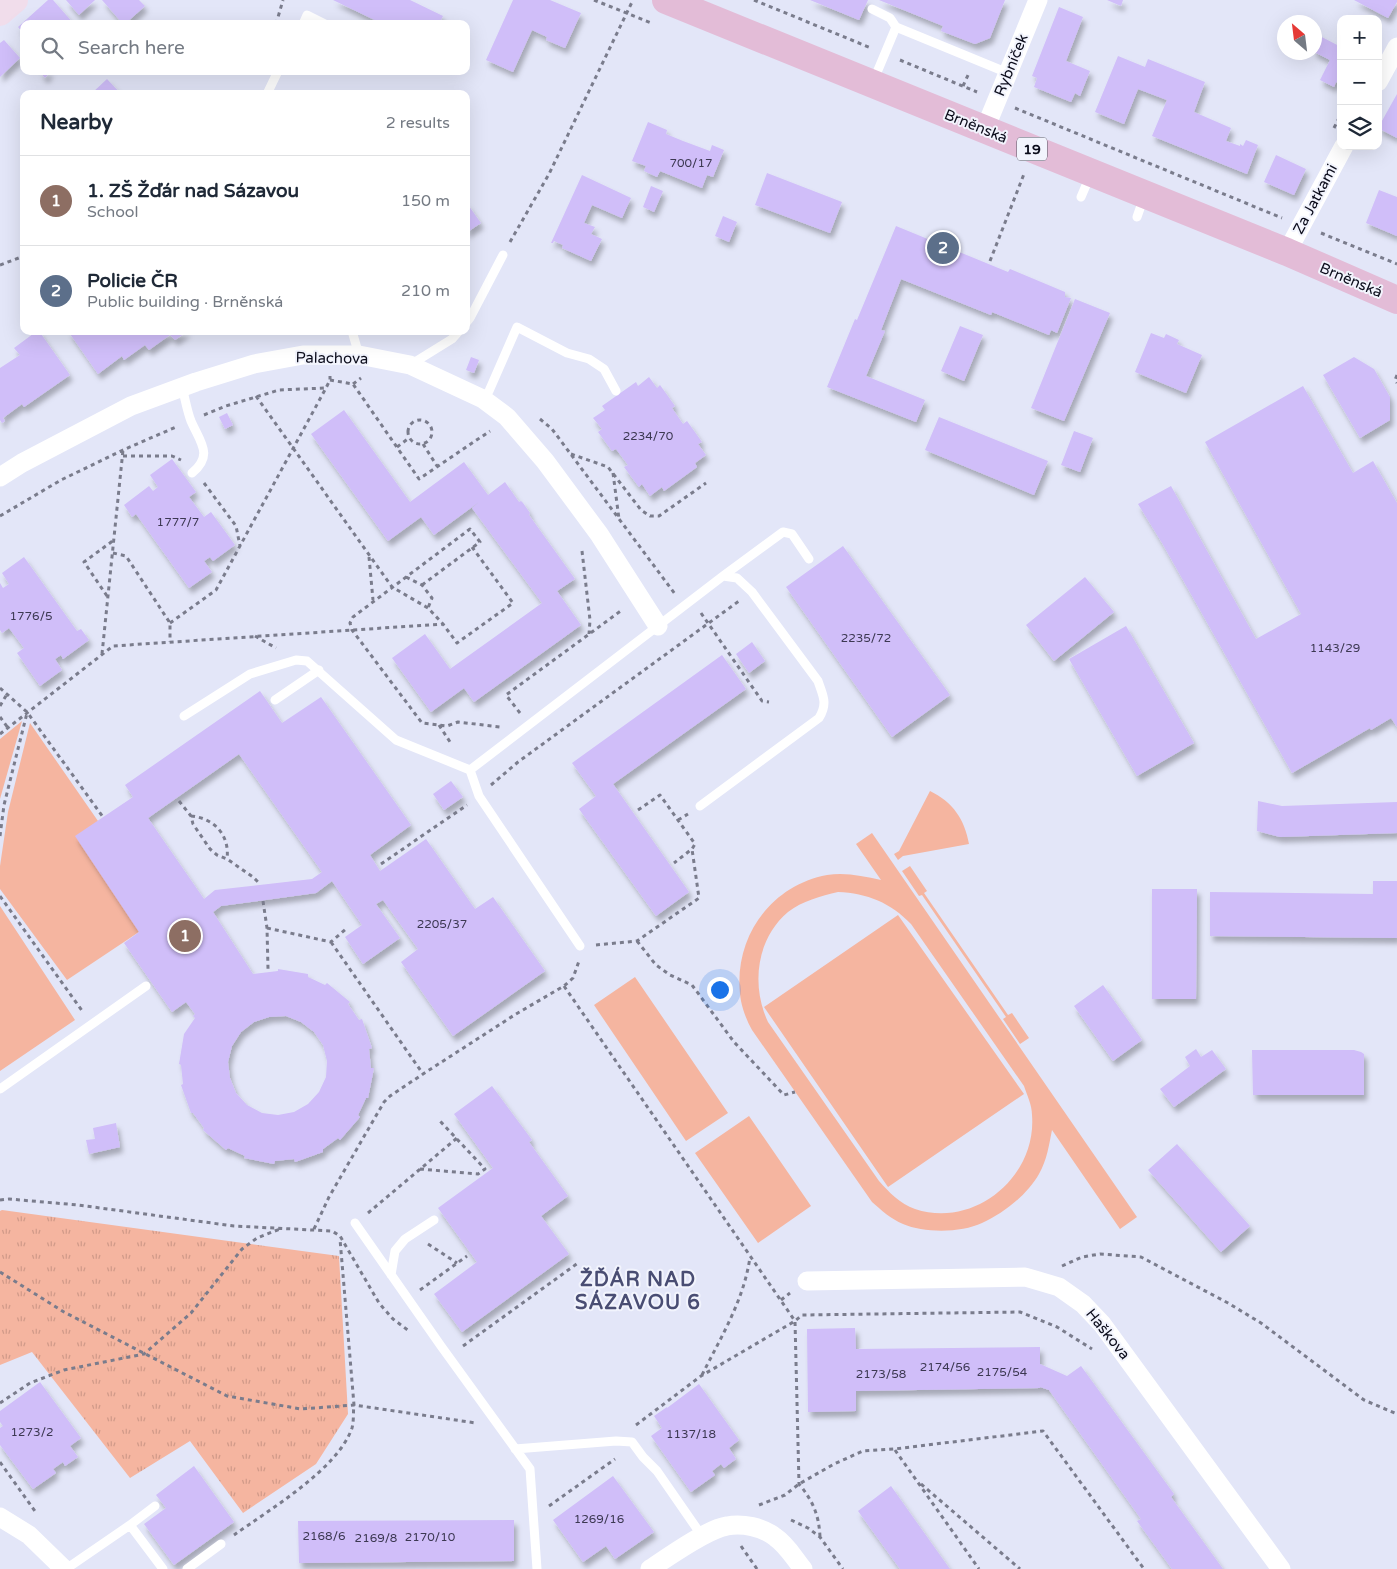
<!DOCTYPE html>
<meta charset="utf-8">
<style>
body{margin:0;font-family:"Varela Round",sans-serif;background:#f6f6f7;color:#1f2937}
.controls{position:absolute;right:15px;top:15px;display:grid;overflow:hidden;border-radius:10px;box-shadow:0 5px 20px #0002}
.controls button{width:45px;height:45px;display:grid;place-items:center;padding:0;border:0;border-bottom:1px solid #e0e1e3;background:#fff;color:#1f2937;font:25px sans-serif}
.compass{position:absolute;left:1277px;top:15px;width:45px;height:45px;border-radius:50%;background:#fff;box-shadow:0 5px 20px #0002;rotate:332deg}
.you{position:absolute;left:719px;top:989px;width:18px;height:18px;margin:-12px;border:4px solid #fff;border-radius:50%;background:#1a73e8;box-shadow:0 0 0 8px #1a73e833}
.badge{display:grid;place-items:center;width:32px;height:32px;border-radius:50%;background:#675e2a;color:#fff;font-size:16px;font-weight:700}
.pin{position:absolute;translate:-50% -50%;border:2px solid #fff;box-shadow:0 1px 5px #0006}
.list{margin:0;padding:0;list-style:none}
h2{display:flex;justify-content:space-between;align-items:center;height:65px;margin:0;padding:0 20px;font-size:21px}
h2 small{font-size:16px;font-weight:400;color:#747a83}
.list li{display:grid;grid-template-columns:32px 1fr auto;gap:15px;align-items:center;box-sizing:border-box;height:90px;padding:0 20px;border-top:1px solid #e0e1e3}
.list b{display:block;font-size:19px;white-space:nowrap}
.list p{margin:0;font-size:16px;white-space:nowrap;color:#747a83}
.list em{font-size:16px;font-style:normal;color:#747a83}
.icon{flex:none;width:28px;height:28px;fill:none;stroke:currentColor;stroke-width:2;stroke-linecap:round;stroke-linejoin:round}
.map{position:relative;flex:none;width:1397px;height:1569px;overflow:hidden}
.search{position:absolute;background:#fff;box-shadow:0 5px 20px #0002;left:20px;top:20px;width:450px;height:55px;display:flex;align-items:center;gap:12px;box-sizing:border-box;padding:0 18px;border-radius:10px;color:#747a83;font-size:19px}
.panel{position:absolute;background:#fff;box-shadow:0 5px 20px #0002;left:20px;top:90px;width:450px;height:245px;border-radius:10px}
.map>svg:first-child{display:block}
</style>
<div class="map">
<svg width="1397" height="1569" viewBox="0 0 1397 1569">
<defs>
<pattern id="park-tufts" width="24" height="20" patternUnits="userSpaceOnUse" patternTransform="scale(1.25)"><rect width="24" height="20" fill="#f5b5a0"/><path d="M3 7l-1-3M5 7V3M7 7l1-3M15 17l-1-3M17 17v-4M19 17l1-3" fill="none" stroke="#d19a89"/></pattern>
<filter id="shadow"><feDropShadow dx="3" dy="5.5" stdDeviation="2.5" flood-color="#0004"/></filter>
</defs>
<rect width="100%" height="100%" fill="#e3e6f8"/>
<path fill="#f5b5a0" fill-rule="evenodd" d="M 22,721 L 0,799 L 0,739 Z
M 30,723 L 98,821 L 139,932 L 67,980 L 0,889 L 0,866 L 8,812 Z
M 930,791 C 953,802 965,820 969,844 L 903,856 L 898,860 L 894,854 L 899,851 Z
M 872,833 L 1137,1217 L 1120,1229 L 1052,1130 C 1049,1145 1047,1160 1039,1174 C 1027,1195 1004,1213 982,1223 C 961,1233 924,1233 903,1224 C 891,1219 881,1210 872,1202 L 752,1030 C 747,1021 743,1011 741,1001 C 731,942 768,886 827,875 C 845,872 863,876 881,880 L 856,844 ZM 838,892 C 867,893 891,903 911,924 L 1024,1086 C 1027,1095 1032,1105 1032,1115 C 1037,1177 974,1229 915,1209 C 900,1204 889,1192 879,1181 L 768,1022 C 751,986 756,939 788,912 C 802,901 821,896 838,892 Z
M 910,866 L 927,891 L 924,893 L 1008,1015 L 1012,1013 L 1029,1038 L 1020,1044 L 1003,1019 L 1006,1017 L 922,895 L 919,896 L 902,871 Z
M 0,906 L 75,1020 L 0,1071 Z
M 898,915 L 1024,1094 L 888,1187 L 764,1007 Z
M 635,977 L 728,1113 L 686,1141 L 594,1005 Z
M 749,1116 L 811,1206 L 758,1243 L 695,1153 Z"/>
<path fill="url(#park-tufts)" d="M 2,1210 L 339,1256 L 348,1414 L 316,1464 L 243,1513 L 190,1441 L 130,1478 L 32,1352 L 0,1365 L 0,1211 Z"/>
<path fill="#d0bef9" fill-rule="evenodd" filter="url(#shadow)" d="M 48,0 L 53,0 L 74,24 L 24,24 L 24,34 L 18,27 Z
M 66,0 L 95,0 L 79,15 Z
M 102,0 L 139,0 L 145,6 L 125,24 L 123,24 Z
M 333,0 L 410,0 L 443,16 L 439,24 L 383,24 Z
M 513,0 L 550,0 L 581,13 L 565,48 L 546,40 L 547,37 L 532,30 L 513,72 L 486,60 Z
M 810,0 L 868,0 L 859,20 Z
M 879,0 L 1005,0 L 990,38 L 975,44 L 941,31 L 943,26 Z
M 1107,0 L 1123,0 L 1121,6 Z
M 1354,0 L 1397,0 L 1397,2 L 1388,18 Z
M 1059,7 L 1083,17 L 1066,61 L 1090,71 L 1080,96 L 1075,93 L 1071,102 L 1034,87 L 1037,78 L 1032,76 Z
M 1314,33 L 1341,47 L 1341,85 L 1336,82 L 1334,87 L 1320,80 L 1330,60 L 1314,52 Z
M 4,40 L 20,58 L 0,77 L 0,43 Z
M 1118,56 L 1145,67 L 1148,59 L 1205,82 L 1194,112 L 1231,128 L 1226,141 L 1240,146 L 1240,144 L 1243,146 L 1246,140 L 1258,145 L 1247,174 L 1152,136 L 1167,100 L 1138,89 L 1124,124 L 1095,112 Z
M 39,71 L 51,71 L 45,78 Z
M 107,79 L 121,94 L 91,94 Z
M 1397,94 L 1397,138 L 1378,128 Z
M 648,122 L 667,130 L 666,134 L 683,141 L 710,151 L 712,145 L 724,150 L 713,177 L 707,175 L 702,188 L 660,171 L 657,177 L 644,171 L 646,166 L 632,161 Z
M 1276,155 L 1306,169 L 1294,195 L 1264,182 Z
M 767,173 L 842,202 L 830,233 L 755,205 Z
M 582,175 L 631,198 L 622,218 L 592,205 L 584,223 L 595,227 L 591,234 L 602,239 L 591,261 L 562,248 L 563,245 L 554,241 L 553,243 L 551,243 Z
M 651,186 L 663,191 L 654,212 L 643,207 Z
M 1379,190 L 1397,197 L 1397,236 L 1366,223 Z
M 466,202 L 481,223 L 466,233 Z
M 723,216 L 737,222 L 729,242 L 715,236 Z
M 896,226 L 1008,272 L 1010,269 L 1065,292 L 1065,297 L 1071,298 L 1057,333 L 1051,330 L 1049,335 L 992,312 L 991,315 L 901,279 L 881,330 L 885,331 L 866,376 L 925,400 L 916,422 L 827,387 L 855,319 L 857,320 Z
M 1075,299 L 1110,313 L 1064,421 L 1031,408 Z
M 960,326 L 983,335 L 964,381 L 941,371 Z
M 37,331 L 39,331 L 70,375 L 24,407 L 22,404 L 3,418 L 5,421 L 2,423 L 0,420 L 0,368 L 20,355 L 14,348 Z
M 68,331 L 188,331 L 175,340 L 170,335 L 149,350 L 145,345 L 124,360 L 122,356 L 98,374 Z
M 1151,333 L 1164,338 L 1166,334 L 1179,340 L 1177,344 L 1202,355 L 1186,393 L 1135,372 Z
M 471,357 L 479,360 L 474,373 L 466,370 Z
M 1354,357 L 1374,369 L 1390,397 L 1390,420 L 1360,438 L 1323,375 Z
M 649,377 L 657,388 L 660,385 L 675,406 L 672,408 L 683,424 L 687,421 L 702,442 L 698,444 L 706,455 L 695,463 L 697,467 L 664,491 L 662,487 L 650,496 L 642,484 L 639,487 L 624,467 L 628,465 L 616,449 L 612,451 L 598,432 L 602,429 L 593,418 L 605,410 L 602,406 L 636,382 L 638,386 Z
M 1303,386 L 1353,473 L 1373,461 L 1397,503 L 1397,727 L 1391,718 L 1371,730 L 1370,728 L 1292,773 L 1162,543 L 1138,504 L 1171,486 L 1256,639 L 1301,614 L 1205,442 Z
M 344,410 L 410,502 L 464,462 L 488,495 L 505,482 L 519,502 L 521,501 L 523,503 L 530,513 L 529,515 L 575,579 L 557,591 L 581,625 L 474,702 L 464,688 L 431,712 L 392,658 L 425,634 L 450,669 L 542,603 L 472,508 L 479,502 L 434,535 L 421,517 L 388,541 L 311,434 Z
M 227,413 L 233,425 L 225,429 L 219,417 Z
M 939,417 L 1048,461 L 1034,495 L 925,450 Z
M 1074,431 L 1093,438 L 1080,472 L 1061,465 Z
M 172,459 L 196,492 L 189,497 L 204,517 L 211,512 L 235,545 L 213,561 L 210,557 L 204,561 L 212,572 L 189,588 L 136,514 L 132,517 L 124,505 L 149,486 L 153,491 L 158,487 L 150,475 Z
M 843,546 L 950,695 L 892,737 L 786,587 Z
M 24,557 L 77,631 L 81,629 L 89,640 L 63,659 L 61,655 L 55,659 L 62,670 L 40,686 L 17,653 L 24,648 L 9,628 L 2,633 L 0,630 L 0,583 L 3,588 L 9,584 L 2,573 Z
M 1085,577 L 1114,612 L 1054,661 L 1026,625 Z
M 1126,626 L 1194,743 L 1137,776 L 1069,659 Z
M 752,642 L 765,661 L 749,673 L 736,654 Z
M 722,655 L 746,689 L 613,784 L 689,892 L 656,916 L 579,809 L 596,796 L 572,763 Z
M 260,691 L 282,723 L 321,697 L 411,825 L 370,855 L 380,871 L 426,839 L 475,909 L 493,897 L 545,971 L 453,1036 L 401,962 L 418,949 L 383,900 L 376,904 L 400,938 L 363,964 L 345,937 L 362,925 L 332,881 L 316,893 L 221,906 L 213,912 L 253,974 L 278,971 L 278,969 L 308,974 L 308,977 L 325,985 L 327,983 L 350,1002 L 348,1004 L 359,1020 L 362,1019 L 372,1048 L 369,1049 L 371,1068 L 374,1068 L 368,1098 L 366,1098 L 358,1115 L 360,1117 L 340,1140 L 338,1138 L 323,1149 L 323,1152 L 295,1162 L 294,1159 L 275,1161 L 274,1164 L 244,1158 L 245,1156 L 228,1148 L 226,1150 L 203,1130 L 204,1128 L 193,1113 L 191,1113 L 181,1085 L 183,1084 L 181,1065 L 179,1064 L 184,1034 L 195,1018 L 193,1016 L 195,1014 L 186,1002 L 172,1012 L 124,943 L 139,932 L 75,836 L 133,797 L 125,785 ZM 239,754 L 322,872 L 312,879 L 215,890 L 204,899 L 148,818 ZM 286,1016 L 301,1022 L 314,1032 L 323,1045 L 327,1061 L 326,1077 L 319,1092 L 308,1104 L 294,1112 L 278,1115 L 262,1113 L 247,1105 L 236,1093 L 230,1078 L 228,1062 L 232,1046 L 241,1032 L 254,1022 L 269,1017 Z
M 451,781 L 463,797 L 444,810 L 433,794 Z
M 1258,801 L 1282,806 L 1397,802 L 1397,833 L 1280,837 L 1257,831 Z
M 1373,881 L 1397,881 L 1397,938 L 1210,936 L 1210,892 L 1373,894 Z
M 1152,889 L 1197,889 L 1196,999 L 1152,999 Z
M 1103,985 L 1142,1040 L 1113,1061 L 1074,1006 Z
M 1196,1049 L 1201,1057 L 1212,1050 L 1226,1069 L 1174,1107 L 1160,1089 L 1190,1066 L 1185,1057 Z
M 1252,1050 L 1354,1050 L 1361,1052 L 1364,1054 L 1364,1095 L 1253,1095 Z
M 492,1086 L 532,1140 L 529,1142 L 568,1196 L 541,1216 L 569,1254 L 462,1332 L 434,1294 L 477,1262 L 438,1208 L 493,1168 L 454,1114 Z
M 116,1123 L 120,1147 L 89,1154 L 86,1140 L 95,1139 L 93,1128 Z
M 1177,1144 L 1250,1226 L 1221,1252 L 1148,1170 Z
M 855,1328 L 856,1349 L 1040,1347 L 1040,1364 L 1067,1376 L 1081,1366 L 1174,1494 L 1171,1497 L 1223,1569 L 1172,1569 L 1137,1521 L 1141,1519 L 1049,1390 L 1040,1387 L 1040,1388 L 856,1391 L 856,1411 L 808,1412 L 807,1329 Z
M 40,1382 L 81,1438 L 70,1446 L 78,1457 L 65,1466 L 63,1462 L 53,1469 L 56,1473 L 33,1489 L 0,1445 L 0,1428 L 3,1426 L 0,1422 L 0,1411 Z
M 699,1384 L 739,1440 L 729,1448 L 736,1459 L 724,1468 L 721,1464 L 712,1471 L 715,1475 L 691,1492 L 651,1436 L 662,1428 L 654,1416 L 667,1407 L 667,1408 Z
M 194,1466 L 234,1522 L 174,1565 L 144,1524 L 166,1508 L 156,1495 Z
M 613,1476 L 654,1532 L 615,1559 L 606,1546 L 583,1562 L 553,1520 Z
M 891,1486 L 930,1541 L 950,1569 L 900,1569 L 858,1511 Z
M 514,1520 L 514,1561 L 299,1563 L 298,1521 Z"/>
<g fill="none" stroke-linecap="round" stroke-linejoin="round">
<path stroke="#7a7c8c" stroke-width="3" stroke-dasharray="4 4" stroke-linecap="butt" d="M 594,0 L 651,23
M 754,0 L 871,48
M 276,24 L 283,0
M 900,60 L 977,92
M 963,86 L 969,73
M 1015,108 L 1282,218
M 1334,128 L 1341,114
M 1321,233 L 1397,264
M 510,242 L 549,174 L 633,0
M 990,261 L 1024,174
M 0,265 L 24,256
M 1397,375 L 1395,380 L 1397,383
M 330,380 L 353,384 L 419,479 L 490,431
M 353,384 L 361,378
M 256,396 L 392,587 L 428,608 L 443,624 L 457,643 L 513,603 L 472,547
M 204,415 L 226,406 L 279,390 L 326,388
M 540,419 L 552,429 L 675,594
M408 432a12 12 0 1 1 24 0a12 12 0 1 1-24 0Z
M 423,444 L 437,466
M 397,447 L 409,438
M 571,454 L 608,467 L 641,510 L 650,516 L 659,516 L 706,483
M 123,456 L 172,456 L 181,460
M 613,473 L 619,519
M 204,483 L 236,526 L 240,546
M 0,516 L 61,480 L 123,450 L 176,427
M 582,551 L 590,620 L 589,634
M 113,553 L 126,556 L 170,623 L 170,642
M 369,557 L 373,600
M 406,577 L 422,585 L 432,598 L 428,608
M 422,585 L 480,542 L 470,529 L 353,617 L 350,623 L 352,630 L 422,723 L 447,726 L 458,722 L 500,727
M 107,596 L 84,562 L 114,540
M 701,613 L 762,701 L 769,702
M 170,623 L 216,590 L 326,388 L 330,380 L 330,376
M 255,636 L 276,648
M 102,654 L 123,450
M 0,688 L 27,712 L 103,817
M 0,706 L 7,694
M 520,713 L 506,695 L 622,610
M 0,717 L 8,728
M 439,725 L 452,745
M 0,734 L 113,646 L 443,624
M 491,785 L 518,762 L 739,601
M 179,801 L 191,816 L 193,824 L 210,849 L 217,855 L 227,859 L 253,877 L 259,883
M 638,810 L 660,795 L 695,844 L 692,849 L 674,863
M 191,816 C 214,818 230,835 227,859
M 678,820 L 688,814
M 0,836 L 4,805 L 27,713
M 381,864 L 467,805
M 0,896 L 83,1012
M 263,901 L 267,928 L 268,969
M 267,928 L 331,942 L 347,928
M 637,941 L 656,965 L 670,975 L 692,985 L 734,1042 L 784,1095 L 795,1092
M 331,942 L 423,1074
M 596,945 L 637,941 L 699,898 L 692,849
M 564,986 L 795,1321 L 799,1484 C 813,1501 819,1515 820,1537
M 420,1169 L 478,1174 L 485,1169 L 440,1121
M 0,1200 L 9,1199 L 78,1205 L 234,1226 L 332,1231 L 340,1236 L 379,1303 L 393,1319 L 409,1331
M 368,1213 L 457,1138
M 314,1229 L 329,1197 L 384,1102 L 390,1096 L 423,1074 L 516,1014 L 564,986 L 573,978 L 579,961
M 428,1244 L 457,1263
M 1062,1266 L 1082,1257 L 1100,1254 L 1141,1257 L 1228,1303 L 1261,1323 L 1364,1400 L 1397,1414
M 0,1272 L 64,1312 L 227,1396 L 301,1409 L 354,1405 L 476,1423
M 420,1290 L 467,1256
M 781,1300 L 790,1293
M 463,1346 L 578,1263
M 702,1375 C 721,1337 744,1300 750,1257
M 0,1403 L 30,1383 L 64,1370 L 144,1354 L 191,1313 L 242,1249 L 257,1238 L 280,1229
M 636,1425 L 701,1376 L 795,1321 L 802,1315 L 1020,1312 L 1057,1327 L 1092,1349
M 895,1450 L 979,1569
M 0,1462 L 37,1514
M 921,1484 L 1020,1569
M 759,1505 L 785,1495 L 799,1484 L 834,1464 L 863,1451 L 894,1449 L 1043,1431 L 1144,1569
M 549,1506 L 615,1459
M 791,1520 L 808,1528 L 820,1537 L 843,1569
M 234,1535 C 269,1510 338,1469 352,1428 C 354,1421 353,1412 354,1405 L 340,1239
M 741,1546 L 757,1569"/>
<path stroke="#fff" stroke-width="9" d="M 872,9 L 890,18 L 896,27 L 1008,73
M 303,24 L 307,15 L 325,24
M 873,82 L 896,27
M 267,94 L 278,71
M 1081,197 L 1090,176
M 1137,217 L 1144,197
M 466,323 L 470,318 L 503,255
M 352,331 L 359,355
M 410,365 L 452,339 L 459,331
M 182,387 C 185,398 187,411 191,421 C 200,442 214,455 192,473
M 483,399 L 489,391 L 517,327 L 567,353 L 589,359 L 604,369 L 616,391
M 275,700 L 319,670
M 184,716 L 250,674 L 296,660 L 307,661 L 396,740 L 470,770 L 479,796 L 580,946
M 470,770 L 723,576 L 783,532 L 792,534 L 809,559
M 700,806 L 819,718 C 828,703 823,696 818,681 L 752,592 L 737,578 L 723,576
M 0,1089 L 146,986
M 355,1223 L 441,1346 L 530,1469 L 537,1569
M 391,1275 L 395,1251 L 405,1239 L 434,1220
M 515,1449 L 616,1441 L 632,1442 L 643,1457 L 657,1471 L 702,1536
M 130,1525 L 163,1569
M 66,1569 L 130,1525 L 155,1506
M 187,1569 L 221,1544"/>
<path stroke="#fff" stroke-width="19" d="M 1378,82 L 1397,47
M 985,129 L 1038,0
M 1287,252 L 1344,146
M 0,477 L 22,463 L 131,406 L 196,382 L 254,364 L 303,355 L 359,355 L 410,365 L 483,399 L 507,417 L 545,461 L 599,534 L 658,626
M 807,1281 L 1025,1277 L 1059,1287 L 1083,1304 L 1102,1324 L 1281,1569
M 0,1517 L 29,1535 L 64,1569
M 650,1569 C 668,1557 707,1529 727,1526 C 742,1523 763,1527 775,1537 C 787,1545 794,1558 803,1569"/>
<path stroke="#f1ddeb" stroke-width="26" d="M 0,13 L 15,0"/>
<path stroke="#e3bcd7" stroke-width="28" d="M 666,0 L 1287,252 L 1397,300"/>
</g>
<g text-anchor="middle" dominant-baseline="central" stroke-width="4" stroke-linejoin="round" paint-order="stroke">
<g font-size="12" fill="#3c3852">
<text x="691" y="163">700/17</text>
<text x="648" y="436">2234/70</text>
<text x="178" y="522">1777/7</text>
<text x="31" y="616">1776/5</text>
<text x="866" y="638">2235/72</text>
<text x="1335" y="648">1143/29</text>
<text x="442" y="924">2205/37</text>
<text x="945" y="1367">2174/56</text>
<text x="1002" y="1372">2175/54</text>
<text x="881" y="1374">2173/58</text>
<text x="32" y="1432">1273/2</text>
<text x="691" y="1434">1137/18</text>
<text x="599" y="1519">1269/16</text>
<text x="324" y="1536">2168/6</text>
<text x="430" y="1537">2170/10</text>
<text x="376" y="1538">2169/8</text>
</g>
<rect fill="#f2f4fd" stroke="#50525f" stroke-width="1" x="1017" y="137.5" width="30" height="23" rx="4"/>
<g font-size="14" font-weight="bold" fill="#0b0c1b">
<text x="1032" y="149">19</text>
</g>
<g font-size="15" fill="#0b0c1b" stroke="#f2f4fd">
<text transform="translate(1011 65) rotate(-68)">Rybníček</text>
<text transform="translate(976 126) rotate(22)">Brněnská</text>
<text transform="translate(1315 199) rotate(-62)">Za Jatkami</text>
<text transform="translate(1351 280) rotate(23)">Brněnská</text>
<text transform="translate(332 358) rotate(1)">Palachova</text>
<text transform="translate(1108 1334) rotate(51)">Haškova</text>
</g>
<g font-size="20" font-weight="bold" letter-spacing="1" fill="#494d73" stroke="#f2f4fd">
<text x="638" y="1280">ŽĎÁR NAD<tspan x="638" dy="23">SÁZAVOU 6</tspan></text>
</g>
</g>
</svg>
<div class="controls">
<button>+</button>
<button>−</button>
<button><svg class="icon" aria-label="layers" viewBox="0 0 24 24"><path d="M12 4l9 5-9 5-9-5zM3 14l9 5 9-5"/></svg></button>
</div>
<svg class="compass" viewBox="-18 -18 36 36"><path d="M0-13l5 13h-10z" fill="#e53935"/><path d="M0 13l5-13h-10z" fill="#747a83"/></svg>
<div class="you"></div>
<div class="pin badge" style="left:185px;top:936px;background:#8d6e63">1</div>
<div class="pin badge" style="left:943px;top:248px;background:#5c6f8a">2</div>
<div class="search"><svg class="icon" aria-label="search" viewBox="0 0 24 24"><circle cx="10" cy="10" r="6"/><path d="M15 15l6 6"/></svg>Search here</div>
<section class="panel">
<h2>Nearby<small>2 results</small></h2>
<ul class="list">
<li><span class="badge" style="background:#8d6e63">1</span><div><b>1. ZŠ Žďár nad Sázavou</b><p>School</p></div><em>150 m</em></li>
<li><span class="badge" style="background:#5c6f8a">2</span><div><b>Policie ČR</b><p>Public building · Brněnská</p></div><em>210 m</em></li>
</ul>
</section>
</div>
